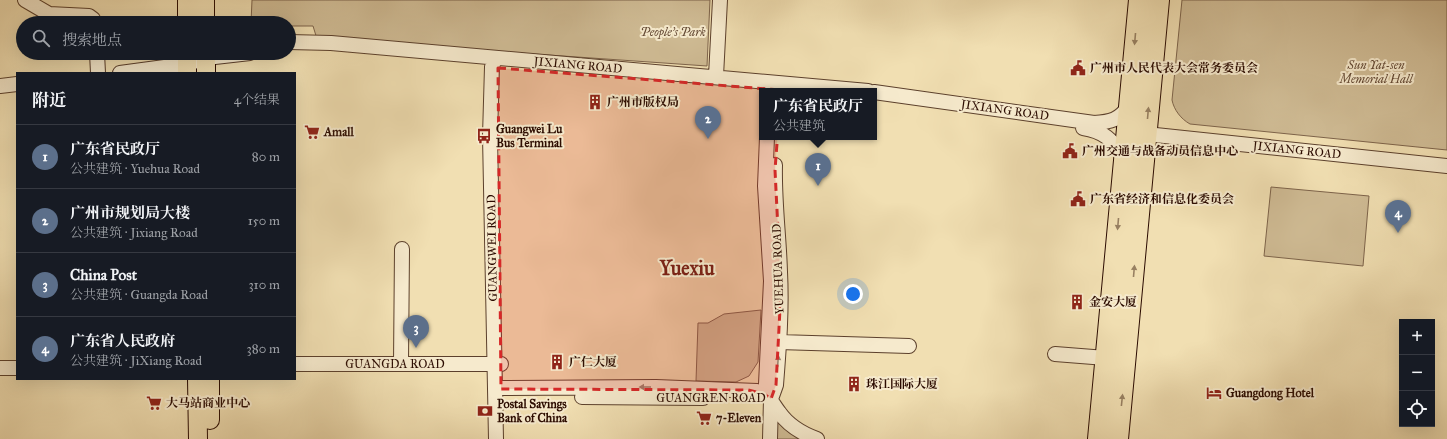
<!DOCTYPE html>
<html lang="zh">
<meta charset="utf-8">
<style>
body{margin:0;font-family:"IM FELL Great Primer","Noto Serif SC",serif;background:#242831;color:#f1f3f6}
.controls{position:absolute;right:12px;bottom:12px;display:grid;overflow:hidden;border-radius:0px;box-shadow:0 4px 16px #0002}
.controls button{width:36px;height:36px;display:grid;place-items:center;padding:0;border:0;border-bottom:1px solid #363941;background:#171b24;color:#f1f3f6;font:20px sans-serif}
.you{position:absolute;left:853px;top:294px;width:14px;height:14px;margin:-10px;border:3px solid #fff;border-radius:50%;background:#1a73e8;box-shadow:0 0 0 6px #1a73e833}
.badge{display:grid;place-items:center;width:26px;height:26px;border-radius:50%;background:#db2777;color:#fff;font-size:13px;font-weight:700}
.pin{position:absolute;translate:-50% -33px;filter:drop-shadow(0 1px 2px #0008)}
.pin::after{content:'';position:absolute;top:21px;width:14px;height:12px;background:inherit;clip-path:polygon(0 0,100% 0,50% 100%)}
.popup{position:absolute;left:759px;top:88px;width:118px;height:52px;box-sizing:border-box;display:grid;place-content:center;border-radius:0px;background:#171b24;filter:drop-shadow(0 1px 3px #0005);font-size:13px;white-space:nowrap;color:#9ea1a6}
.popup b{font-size:15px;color:#f1f3f6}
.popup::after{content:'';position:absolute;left:50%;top:100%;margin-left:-8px;border:8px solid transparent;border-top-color:#171b24}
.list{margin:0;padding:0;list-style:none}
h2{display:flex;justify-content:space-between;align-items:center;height:52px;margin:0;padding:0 16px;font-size:17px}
h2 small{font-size:13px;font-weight:400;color:#9ea1a6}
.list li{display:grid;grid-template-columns:26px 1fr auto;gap:12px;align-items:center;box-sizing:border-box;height:64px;padding:0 16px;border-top:1px solid #363941}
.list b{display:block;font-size:15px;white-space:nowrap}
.list p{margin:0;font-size:13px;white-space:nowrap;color:#9ea1a6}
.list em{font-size:13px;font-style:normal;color:#9ea1a6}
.icon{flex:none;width:22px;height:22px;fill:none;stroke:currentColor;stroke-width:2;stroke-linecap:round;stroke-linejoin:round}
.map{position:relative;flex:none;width:1447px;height:439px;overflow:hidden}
.search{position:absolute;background:#171b24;box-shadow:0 4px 16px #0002;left:16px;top:16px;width:280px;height:44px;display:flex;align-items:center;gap:10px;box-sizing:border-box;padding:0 14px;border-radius:22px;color:#9ea1a6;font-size:15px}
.panel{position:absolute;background:#171b24;box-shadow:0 4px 16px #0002;left:16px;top:72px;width:280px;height:308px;border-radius:0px}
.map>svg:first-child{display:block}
</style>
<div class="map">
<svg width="1447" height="439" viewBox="0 0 1447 439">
<rect width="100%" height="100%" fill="#f1dfb2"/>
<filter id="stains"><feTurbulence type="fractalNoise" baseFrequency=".005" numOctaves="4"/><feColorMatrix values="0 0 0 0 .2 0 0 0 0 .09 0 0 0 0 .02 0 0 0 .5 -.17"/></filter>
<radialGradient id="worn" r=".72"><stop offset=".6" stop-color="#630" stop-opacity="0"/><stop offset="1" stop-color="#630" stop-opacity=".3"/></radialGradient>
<path fill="#cfbb94" stroke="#7d634a" d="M 252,0 L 710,0 L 707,66 L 317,39 L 313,26 L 289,26 L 289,23 L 251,23 Z
M 1182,0 L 1447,0 L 1447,150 L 1190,124 C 1181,119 1174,110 1172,100 Z
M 1271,187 L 1369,196 L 1363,266 L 1264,256 Z
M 761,310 L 758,362 L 749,376 L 736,382 L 696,381 L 698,323 L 708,323 L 724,314 Z
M 777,417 L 804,439 L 777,439 Z"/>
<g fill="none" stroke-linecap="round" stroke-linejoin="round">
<g stroke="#5c402c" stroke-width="16">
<path id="minor" d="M 25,0 L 49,14 L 89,16 L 93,19 L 95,23
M 289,42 L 331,43 L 868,91
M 97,53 L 98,73
M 495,58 L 492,67 L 490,136 L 496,439
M 120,73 L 187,64 L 206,58 L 250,53
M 716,76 L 720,0
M 0,86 L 17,84
M 874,92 L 1094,123 C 1111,122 1119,120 1129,106
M 1083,128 C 1104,131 1112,140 1124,157
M 1146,134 L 1447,166
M 767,137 L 765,186 L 771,281 L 766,384 L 771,399 L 770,439
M 779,342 L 909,346
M 1055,354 L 1106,358
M 401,363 L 402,249
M 295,364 L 501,364
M 0,368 L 17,368
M 496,388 L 656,387 L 757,391 C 771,396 771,402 779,412 C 788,425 803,434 817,439
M 582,397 L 703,398
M 771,399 L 776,385 C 779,347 782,309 780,272 C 779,236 774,201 775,165"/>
</g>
<g stroke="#2b0b00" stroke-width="20">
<path id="major" d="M 187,0 L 187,23
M 205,0 L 205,23
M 187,53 L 187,73
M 206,53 L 206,73
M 197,379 L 198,439
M 210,420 L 210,379"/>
</g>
<g stroke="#2b0b00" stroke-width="22">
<path id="highway" d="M 1098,439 L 1139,0
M 1118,439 L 1159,0"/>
</g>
<use href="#minor" stroke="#f6eacd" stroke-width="14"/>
<use href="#major" stroke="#f1dfb2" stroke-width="18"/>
<use href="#highway" stroke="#f1dfb2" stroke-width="20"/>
</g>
<defs><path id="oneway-solid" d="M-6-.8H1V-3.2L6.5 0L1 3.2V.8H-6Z"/></defs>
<g fill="#988062">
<use href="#oneway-solid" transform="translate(1135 39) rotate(95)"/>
<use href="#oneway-solid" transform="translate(1148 113) rotate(-85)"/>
<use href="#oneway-solid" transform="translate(1118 224) rotate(95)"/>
<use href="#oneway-solid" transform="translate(1134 271) rotate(-85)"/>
<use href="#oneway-solid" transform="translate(1122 400) rotate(-84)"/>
</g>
<g fill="#9b8671">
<use href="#oneway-solid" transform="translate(778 361) rotate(-86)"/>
<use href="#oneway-solid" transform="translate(645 387) rotate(180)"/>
</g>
<path fill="#d62828" fill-opacity="0.2" stroke="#d62828" stroke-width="3" stroke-dasharray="8 5" stroke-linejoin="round" d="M 498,68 L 781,90 L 775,170 L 781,290 L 776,385 L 771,399 L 764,394 L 748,390 L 501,389 Z"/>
<defs>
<g id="civic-bare" transform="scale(1.2)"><path d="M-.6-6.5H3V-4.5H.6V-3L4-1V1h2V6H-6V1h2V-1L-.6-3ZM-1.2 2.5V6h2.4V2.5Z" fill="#8f2418" stroke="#f6eacd" stroke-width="2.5" paint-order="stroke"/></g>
<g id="building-bare" transform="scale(1.2)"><path d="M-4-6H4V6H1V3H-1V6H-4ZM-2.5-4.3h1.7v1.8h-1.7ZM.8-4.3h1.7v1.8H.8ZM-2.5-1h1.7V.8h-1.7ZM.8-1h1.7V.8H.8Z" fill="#8f2418" stroke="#f6eacd" stroke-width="2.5" paint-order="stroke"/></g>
<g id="supermarket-bare" transform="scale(1.2)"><path d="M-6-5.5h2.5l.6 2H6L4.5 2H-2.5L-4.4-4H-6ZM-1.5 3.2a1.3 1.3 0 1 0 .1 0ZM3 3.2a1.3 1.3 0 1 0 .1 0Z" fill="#8f2418" stroke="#f6eacd" stroke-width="2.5" paint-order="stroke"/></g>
<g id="bus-bare" transform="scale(1.2)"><path d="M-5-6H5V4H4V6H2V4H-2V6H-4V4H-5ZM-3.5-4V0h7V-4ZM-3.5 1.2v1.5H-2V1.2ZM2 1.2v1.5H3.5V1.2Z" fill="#8f2418" stroke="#f6eacd" stroke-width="2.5" paint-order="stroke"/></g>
<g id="hotel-bare" transform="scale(1.2)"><path d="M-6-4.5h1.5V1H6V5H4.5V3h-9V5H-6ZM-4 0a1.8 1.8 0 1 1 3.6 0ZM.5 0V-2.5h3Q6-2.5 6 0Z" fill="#8f2418" stroke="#f6eacd" stroke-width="2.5" paint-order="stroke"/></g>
<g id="bank-bare" transform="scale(1.2)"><path d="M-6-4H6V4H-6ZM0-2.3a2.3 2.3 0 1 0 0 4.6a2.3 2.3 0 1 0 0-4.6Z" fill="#8f2418" stroke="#f6eacd" stroke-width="2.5" paint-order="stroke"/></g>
</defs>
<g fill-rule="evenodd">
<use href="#civic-bare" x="1078" y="68"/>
<use href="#building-bare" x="595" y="102"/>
<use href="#supermarket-bare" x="312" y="132"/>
<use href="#bus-bare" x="484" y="136"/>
<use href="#civic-bare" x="1070" y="151"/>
<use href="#civic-bare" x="1078" y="199"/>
<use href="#building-bare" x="1077" y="302"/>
<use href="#building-bare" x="557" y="362"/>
<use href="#building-bare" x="854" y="384"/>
<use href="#hotel-bare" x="1214" y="393"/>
<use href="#supermarket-bare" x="154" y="403"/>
<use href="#bank-bare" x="485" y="411"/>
<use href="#supermarket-bare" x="704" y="418"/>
</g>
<g text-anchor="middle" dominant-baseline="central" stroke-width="4" stroke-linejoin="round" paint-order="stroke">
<g font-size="12" font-style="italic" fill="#644934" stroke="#f6eacd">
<text x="673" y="32">People's Park</text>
<text x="1376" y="65">Sun Yat-sen<tspan x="1376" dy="14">Memorial Hall</tspan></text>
</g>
<g font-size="12" fill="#2b0b00" stroke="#f6eacd">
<text transform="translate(578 65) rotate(5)">JIXIANG ROAD</text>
<text transform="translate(1005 110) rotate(8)">JIXIANG ROAD</text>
<text transform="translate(1297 150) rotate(6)">JIXIANG ROAD</text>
<text transform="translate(492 248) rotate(-91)">GUANGWEI ROAD</text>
<text transform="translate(778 269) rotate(-92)">YUEHUA ROAD</text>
<text x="395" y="364">GUANGDA ROAD</text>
<text x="711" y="398">GUANGREN ROAD</text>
</g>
<g font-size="12" font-weight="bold" fill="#2b0b00" stroke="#f6eacd" text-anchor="start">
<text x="1090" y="68">广州市人民代表大会常务委员会</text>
<text x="607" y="102">广州市版权局</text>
<text x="496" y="129">Guangwei Lu<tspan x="496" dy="14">Bus Terminal</tspan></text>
<text x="324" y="132">Amall</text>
<text x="1082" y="151">广州交通与战备动员信息中心</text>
<text x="1090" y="199">广东省经济和信息化委员会</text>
<text x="1089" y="302">金安大厦</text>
<text x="569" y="362">广仁大厦</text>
<text x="866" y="384">珠江国际大厦</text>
<text x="1226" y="393">Guangdong Hotel</text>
<text x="166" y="403">大马站商业中心</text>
<text x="497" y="404">Postal Savings<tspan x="497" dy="14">Bank of China</tspan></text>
<text x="716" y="418">7-Eleven</text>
</g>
<g font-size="20" font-weight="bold" fill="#7a1f14" stroke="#f6eacd">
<text x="687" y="268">Yuexiu</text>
</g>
</g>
<rect width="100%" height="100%" filter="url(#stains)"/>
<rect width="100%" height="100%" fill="url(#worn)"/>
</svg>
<div class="controls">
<button>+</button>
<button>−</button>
<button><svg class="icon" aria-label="locate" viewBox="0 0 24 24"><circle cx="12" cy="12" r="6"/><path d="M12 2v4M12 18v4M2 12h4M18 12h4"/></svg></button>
</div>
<div class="you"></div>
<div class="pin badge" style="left:818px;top:186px;background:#5c6f8a">1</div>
<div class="popup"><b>广东省民政厅</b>公共建筑</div>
<div class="pin badge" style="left:708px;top:139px;background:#5c6f8a">2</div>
<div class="pin badge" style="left:416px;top:348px;background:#5c6f8a">3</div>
<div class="pin badge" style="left:1398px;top:233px;background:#5c6f8a">4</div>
<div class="search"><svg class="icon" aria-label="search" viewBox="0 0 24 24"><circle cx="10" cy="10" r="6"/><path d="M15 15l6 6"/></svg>搜索地点</div>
<section class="panel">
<h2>附近<small>4个结果</small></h2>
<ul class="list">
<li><span class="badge" style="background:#5c6f8a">1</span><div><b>广东省民政厅</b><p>公共建筑 · Yuehua Road</p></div><em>80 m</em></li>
<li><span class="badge" style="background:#5c6f8a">2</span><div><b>广州市规划局大楼</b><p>公共建筑 · Jixiang Road</p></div><em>150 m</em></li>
<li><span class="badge" style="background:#5c6f8a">3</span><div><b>China Post</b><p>公共建筑 · Guangda Road</p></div><em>310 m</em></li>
<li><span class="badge" style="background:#5c6f8a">4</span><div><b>广东省人民政府</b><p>公共建筑 · JiXiang Road</p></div><em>380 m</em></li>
</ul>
</section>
</div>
